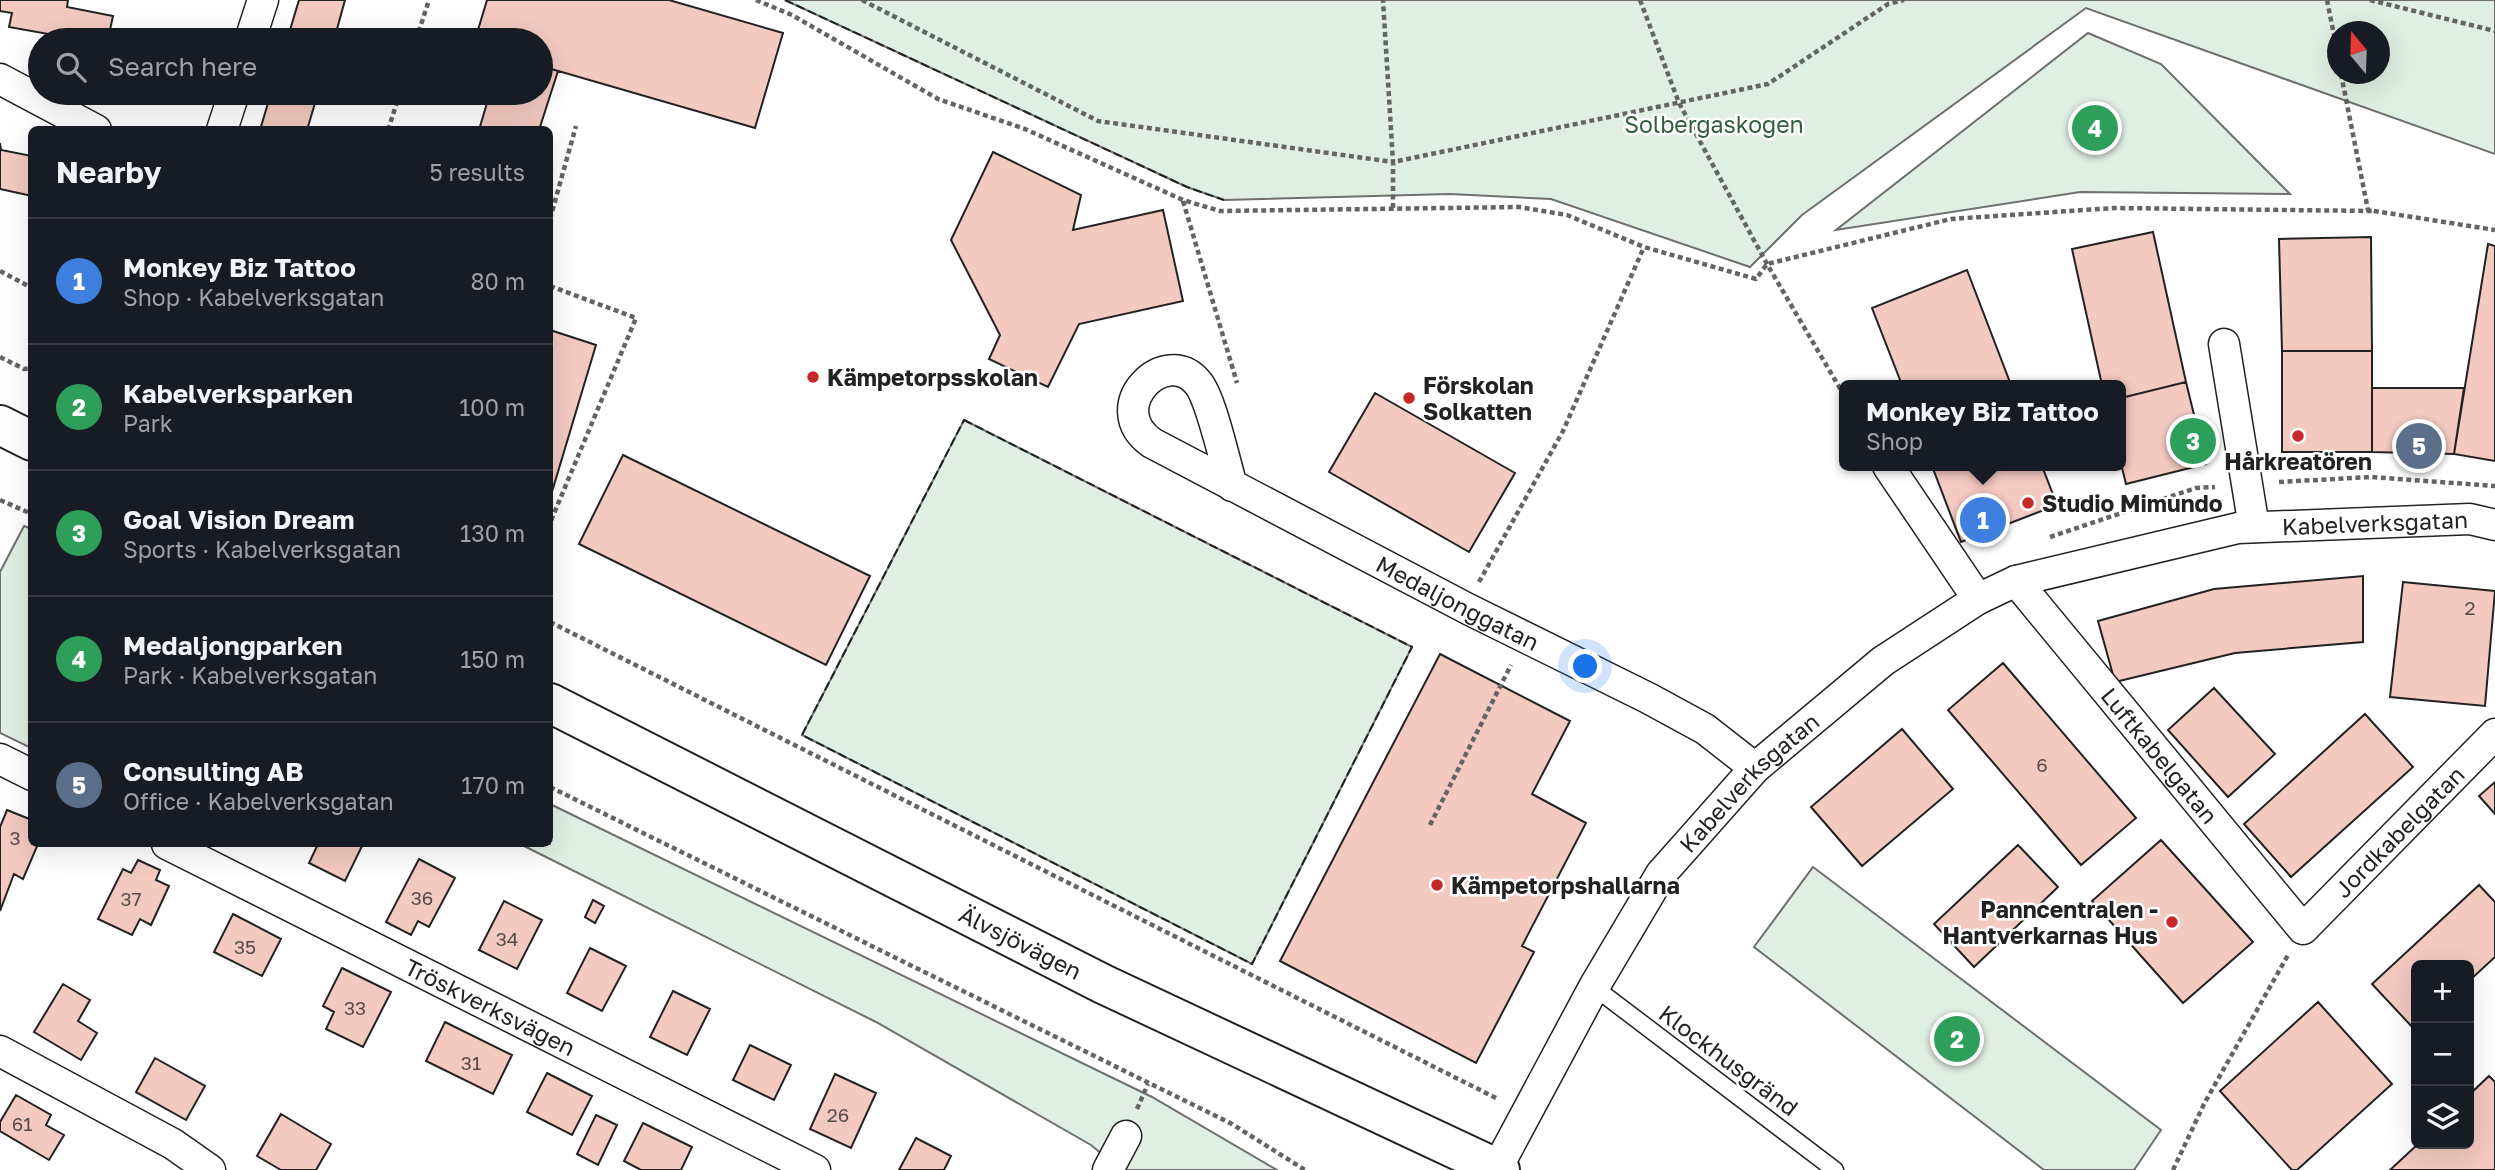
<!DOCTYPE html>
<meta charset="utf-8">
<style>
body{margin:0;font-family:"Golos Text",sans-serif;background:#242831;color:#f1f3f6}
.controls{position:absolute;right:21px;bottom:21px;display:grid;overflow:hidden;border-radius:10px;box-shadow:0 7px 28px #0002}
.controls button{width:63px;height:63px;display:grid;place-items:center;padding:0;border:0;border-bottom:2px solid #363941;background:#171b24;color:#f1f3f6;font:35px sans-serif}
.compass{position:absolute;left:2327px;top:21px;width:63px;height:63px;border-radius:50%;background:#171b24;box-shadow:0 7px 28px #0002;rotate:341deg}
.you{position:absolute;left:1586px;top:667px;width:24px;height:24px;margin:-18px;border:5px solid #fff;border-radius:50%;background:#1a73e8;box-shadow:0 0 0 10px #1a73e833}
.badge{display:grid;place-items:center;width:46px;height:46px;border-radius:50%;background:#c62828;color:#fff;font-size:23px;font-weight:700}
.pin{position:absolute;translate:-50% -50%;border:4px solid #fff;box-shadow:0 2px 7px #0006}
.popup{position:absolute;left:1839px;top:380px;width:287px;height:91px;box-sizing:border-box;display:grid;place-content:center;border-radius:10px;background:#171b24;filter:drop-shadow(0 2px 5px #0005);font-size:23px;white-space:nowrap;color:#9ea1a6}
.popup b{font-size:26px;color:#f1f3f6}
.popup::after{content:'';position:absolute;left:50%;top:100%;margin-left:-14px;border:14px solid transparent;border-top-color:#171b24}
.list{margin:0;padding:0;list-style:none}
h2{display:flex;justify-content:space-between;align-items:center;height:91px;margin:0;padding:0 28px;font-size:30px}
h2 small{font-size:23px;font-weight:400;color:#9ea1a6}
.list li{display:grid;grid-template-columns:46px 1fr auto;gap:21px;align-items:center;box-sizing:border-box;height:126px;padding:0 28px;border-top:2px solid #363941}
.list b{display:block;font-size:26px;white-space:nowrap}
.list p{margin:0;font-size:23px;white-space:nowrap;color:#9ea1a6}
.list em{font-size:23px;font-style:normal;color:#9ea1a6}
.icon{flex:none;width:38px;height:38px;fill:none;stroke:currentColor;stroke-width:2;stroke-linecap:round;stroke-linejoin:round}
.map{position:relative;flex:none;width:2495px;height:1170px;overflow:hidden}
.search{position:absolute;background:#171b24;box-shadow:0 7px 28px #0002;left:28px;top:28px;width:525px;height:77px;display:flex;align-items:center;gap:18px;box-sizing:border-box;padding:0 24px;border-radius:38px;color:#9ea1a6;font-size:26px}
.panel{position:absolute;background:#171b24;box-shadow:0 7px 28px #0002;left:28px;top:126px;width:525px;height:721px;border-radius:10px}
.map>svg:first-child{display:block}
</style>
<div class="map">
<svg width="2495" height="1170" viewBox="0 0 2495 1170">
<rect width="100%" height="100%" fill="#fff"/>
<path fill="#e0efe3" stroke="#6f6f6f" stroke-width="2" fill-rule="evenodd" d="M 785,0 L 2495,0 L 2495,154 L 2086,8 L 1802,215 L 1750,267 L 1551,199 L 1450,194 L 1224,200 L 1187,187 ZM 2338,32 L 2380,32 L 2380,74 L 2338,74 Z
M 2088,33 L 2161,64 L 2290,194 L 2080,192 L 1836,230 Z
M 964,420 L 1412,647 L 1252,964 L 802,735 Z
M 24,526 L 32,529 L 31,748 L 0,733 L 0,572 Z
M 550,804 L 1152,1097 L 1277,1170 L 1121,1170 L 1091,1145 L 876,1022 L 520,844 L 550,844 Z
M 1813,867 L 2161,1130 L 2134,1170 L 2044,1170 L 1754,947 Z"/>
<path fill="#f3c9c0" stroke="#222" stroke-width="2" d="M 0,0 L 68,0 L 67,7 L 113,16 L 110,30 L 157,40 L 53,40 L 54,35 L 9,27 L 12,13 L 0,11 Z
M 299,0 L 345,0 L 334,40 L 287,40 Z
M 487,0 L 669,0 L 783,33 L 755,128 L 541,66 L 541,40 L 475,40 Z
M 541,66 L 558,71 L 539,130 L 479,130 L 490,93 L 541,93 Z
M 271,93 L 318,93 L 307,130 L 260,130 Z
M 0,143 L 1,150 L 32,156 L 32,196 L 0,189 Z
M 993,152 L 1081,195 L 1073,230 L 1163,210 L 1183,301 L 1079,324 L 1048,387 L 989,359 L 1000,335 L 951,240 Z
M 2153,232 L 2186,382 L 2121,398 L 2121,385 L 2102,385 L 2072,249 Z
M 2371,237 L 2372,351 L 2282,351 L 2279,239 Z
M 2488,244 L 2495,246 L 2495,461 L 2454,454 Z
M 1967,270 L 2011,385 L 1902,385 L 1872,308 Z
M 550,330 L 596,345 L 551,495 L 550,494 Z
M 2282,351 L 2372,351 L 2372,452 L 2282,452 Z
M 2186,382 L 2206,464 L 2126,484 L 2121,464 L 2121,398 Z
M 2372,388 L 2464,388 L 2454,454 L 2372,452 Z
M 1375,393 L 1515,473 L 1469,552 L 1329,472 Z
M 623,455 L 870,576 L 826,665 L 579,544 Z
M 1932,466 L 2042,466 L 2057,505 L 1961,542 Z
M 2363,576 L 2363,642 L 2235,653 L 2115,682 L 2098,621 L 2214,589 Z
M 2403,582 L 2495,591 L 2485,706 L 2390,697 Z
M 1440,654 L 1570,721 L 1532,794 L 1586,823 L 1522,946 L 1534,952 L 1476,1063 L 1280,961 Z
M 2003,663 L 2136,818 L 2081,865 L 1948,710 Z
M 2214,688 L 2275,754 L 2228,797 L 2168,730 Z
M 2365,714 L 2413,767 L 2291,877 L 2244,824 Z
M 1902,729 L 1953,789 L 1862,866 L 1811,807 Z
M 2495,782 L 2495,814 L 2479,796 Z
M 7,810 L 32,820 L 32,844 L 38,844 L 23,879 L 14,874 L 0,911 L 0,827 Z
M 2161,840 L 2253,942 L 2183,1003 L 2092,901 Z
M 318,844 L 357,844 L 362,846 L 345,881 L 309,863 Z
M 2018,845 L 2058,887 L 1974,967 L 1934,924 Z
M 419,859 L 455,878 L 429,927 L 418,921 L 411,935 L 386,922 Z
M 138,860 L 160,870 L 156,880 L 169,886 L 151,925 L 140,919 L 132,935 L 98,919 L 123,869 L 131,873 Z
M 2479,885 L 2495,902 L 2495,957 L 2469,981 L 2469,965 L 2416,965 L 2415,1030 L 2372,984 Z
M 593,900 L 604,906 L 595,923 L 585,917 Z
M 504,901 L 542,920 L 517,969 L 479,950 Z
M 233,914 L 281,939 L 262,976 L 214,952 Z
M 590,948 L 626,966 L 602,1011 L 567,993 Z
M 342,968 L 391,992 L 363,1047 L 326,1029 L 334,1012 L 323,1006 Z
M 63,984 L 90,1000 L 78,1021 L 97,1033 L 81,1060 L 34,1032 Z
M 673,991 L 710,1009 L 687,1055 L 650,1037 Z
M 2318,1002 L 2392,1084 L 2297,1170 L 2292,1170 L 2220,1091 Z
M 445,1022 L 512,1055 L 493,1094 L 426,1061 Z
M 750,1045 L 791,1065 L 774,1100 L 733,1080 Z
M 155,1058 L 205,1086 L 186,1120 L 136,1092 Z
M 547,1073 L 592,1096 L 572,1135 L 527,1112 Z
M 835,1074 L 876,1093 L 851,1148 L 810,1129 Z
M 2489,1076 L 2495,1082 L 2495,1170 L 2390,1170 L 2418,1144 L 2469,1144 L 2469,1095 Z
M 16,1095 L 51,1115 L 46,1125 L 64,1135 L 49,1160 L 0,1131 L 0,1122 Z
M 281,1114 L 331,1144 L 316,1170 L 281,1170 L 257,1156 Z
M 596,1115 L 617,1125 L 598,1165 L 577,1154 Z
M 643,1123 L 692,1147 L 681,1170 L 641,1170 L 624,1161 Z
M 916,1138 L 951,1156 L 944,1170 L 899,1170 Z"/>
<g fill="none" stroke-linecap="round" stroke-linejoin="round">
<g stroke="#222" stroke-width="19">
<path id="service" d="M 1594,987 L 1835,1170"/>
</g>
<g stroke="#222" stroke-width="33">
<g id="minor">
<path d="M 250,40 L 263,0"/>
<path d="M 0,79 L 96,130"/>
<path d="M 222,130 L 234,93"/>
<path d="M 2224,344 L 2254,527"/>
<path d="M 1888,466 L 1978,599"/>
<path id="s1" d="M 1232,486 C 1225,463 1211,398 1198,383 C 1166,343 1101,407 1152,443 L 1468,609 L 1648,698 L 1705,729 L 1755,768"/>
<path id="s2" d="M 2016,581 L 2303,929 L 2495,734"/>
<path d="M 0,759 L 32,775"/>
<path id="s3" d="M 167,844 L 815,1170"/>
<path d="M 0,1051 L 173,1144 L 210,1170"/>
<path id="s4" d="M 1497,1168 L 1594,987 L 1661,874 L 1755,768 L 1883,661 L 1978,599 L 2016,581 L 2238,528 L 2470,519 L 2495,525"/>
<path d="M 1108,1170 L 1126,1136"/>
</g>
</g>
<g stroke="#222" stroke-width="42">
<g id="secondary">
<path d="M 0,425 L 32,441"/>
<path id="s5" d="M 550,703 L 1103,984 L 1500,1170"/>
</g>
</g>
<path stroke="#646464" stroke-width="4.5" stroke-dasharray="5 3.5" stroke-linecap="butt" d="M 756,0 L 792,15 L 938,99 L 1025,129 L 1183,200 L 1220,211 L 1519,207 L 1567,215 L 1644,247 L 1756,279 L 1767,264 L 1951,219 L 2114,208 L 2374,211
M 862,0 L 1098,121 L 1393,162 L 1383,0
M 1640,0 L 1679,103 L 1767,264 L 1845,397
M 2327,0 L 2338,55
M 2370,0 L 2495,31
M 416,40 L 429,0
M 2341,74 L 2368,210 L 2495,230
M 388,130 L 400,93
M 1183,201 L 1237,383
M 1393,208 L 1393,162 L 1768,84 L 1888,4 L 1904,0
M 550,219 L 576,126
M 0,271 L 32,288
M 550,286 L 636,318 L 550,523
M 0,357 L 24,369 L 32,368
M 2279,482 L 2371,477 L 2495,486
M 0,500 L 32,514
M 2050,537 L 2196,488 L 2215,487
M 1479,582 L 1563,431 L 1644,247
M 550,622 L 1498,1099
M 550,787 L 1232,1124 L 1305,1170
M 1430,825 L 1511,665
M 1137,1109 L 1148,1084
M 2173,1170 L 2204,1104 L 2288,955"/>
<use href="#service" stroke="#fff" stroke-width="16"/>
<use href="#minor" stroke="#fff" stroke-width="30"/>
<use href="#secondary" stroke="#fff" stroke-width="38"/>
<path stroke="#222" stroke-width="2" stroke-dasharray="9 3.5" stroke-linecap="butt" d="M 785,0 L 1187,187 L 1224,200
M 964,420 L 1412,647 L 1252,964 L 802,735 Z"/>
</g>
<g fill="#c62828" stroke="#fff" stroke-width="2.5">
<circle cx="813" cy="377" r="7"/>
<circle cx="1409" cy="398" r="7"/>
<circle cx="2298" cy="436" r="7"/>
<circle cx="2028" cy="503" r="7"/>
<circle cx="1437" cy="885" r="7"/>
<circle cx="2172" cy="922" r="7"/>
</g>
<g text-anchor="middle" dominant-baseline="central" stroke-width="5" stroke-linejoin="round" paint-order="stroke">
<g font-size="19" fill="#564c4a">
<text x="2470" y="607">2</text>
<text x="2042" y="764">6</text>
<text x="15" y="837">3</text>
<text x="422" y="897">36</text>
<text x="131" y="898">37</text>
<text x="507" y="938">34</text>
<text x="245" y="946">35</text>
<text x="355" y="1007">33</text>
<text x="471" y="1062">31</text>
<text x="838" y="1114">26</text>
<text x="22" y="1123">61</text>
</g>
<g font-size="23" fill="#2f5e38" stroke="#fff">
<text x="1714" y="124">Solbergaskogen</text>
</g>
<g font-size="23" font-weight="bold" fill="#222" stroke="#fff" text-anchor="start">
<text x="827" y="377">Kämpetorpsskolan</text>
<text x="1423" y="385">Förskolan<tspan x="1423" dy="26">Solkatten</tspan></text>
<text x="2298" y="461" text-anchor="middle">Hårkreatören</text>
<text x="2042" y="503">Studio Mimundo</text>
<text x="1451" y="885">Kämpetorpshallarna</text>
<text x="2158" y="909" text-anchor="end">Panncentralen -<tspan x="2158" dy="26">Hantverkarnas Hus</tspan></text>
</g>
<g font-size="23" fill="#222" stroke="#fff">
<text stroke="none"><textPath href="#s4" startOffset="1166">Kabelverksgatan</textPath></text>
<text stroke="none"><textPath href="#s1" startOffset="584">Medaljonggatan</textPath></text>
<text stroke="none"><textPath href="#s2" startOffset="226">Luftkabelgatan</textPath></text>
<text stroke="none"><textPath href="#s4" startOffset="464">Kabelverksgatan</textPath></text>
<text stroke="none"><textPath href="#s2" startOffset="588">Jordkabelgatan</textPath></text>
<text stroke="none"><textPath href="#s5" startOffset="528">Älvsjövägen</textPath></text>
<text stroke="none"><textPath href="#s3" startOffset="362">Tröskverksvägen</textPath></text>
<text transform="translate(1729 1060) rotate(37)">Klockhusgränd</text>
</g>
</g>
</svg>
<div class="controls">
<button>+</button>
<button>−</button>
<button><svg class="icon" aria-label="layers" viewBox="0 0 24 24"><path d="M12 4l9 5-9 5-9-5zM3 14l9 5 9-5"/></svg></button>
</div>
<svg class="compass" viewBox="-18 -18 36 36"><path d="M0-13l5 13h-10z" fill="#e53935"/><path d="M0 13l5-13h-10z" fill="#9ea1a6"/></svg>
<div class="you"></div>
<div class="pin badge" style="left:1983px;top:520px;background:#3f7fe0">1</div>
<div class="popup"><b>Monkey Biz Tattoo</b>Shop</div>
<div class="pin badge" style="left:1957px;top:1039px;background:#2e9e5b">2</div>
<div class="pin badge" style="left:2193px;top:441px;background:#2e9e5b">3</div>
<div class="pin badge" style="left:2095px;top:128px;background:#2e9e5b">4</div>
<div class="pin badge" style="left:2419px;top:446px;background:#5c6f8a">5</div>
<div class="search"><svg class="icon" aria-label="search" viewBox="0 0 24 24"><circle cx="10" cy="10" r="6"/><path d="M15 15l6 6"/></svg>Search here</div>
<section class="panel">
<h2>Nearby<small>5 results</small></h2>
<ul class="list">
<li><span class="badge" style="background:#3f7fe0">1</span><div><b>Monkey Biz Tattoo</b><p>Shop · Kabelverksgatan</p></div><em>80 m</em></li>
<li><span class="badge" style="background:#2e9e5b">2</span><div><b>Kabelverksparken</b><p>Park</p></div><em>100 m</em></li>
<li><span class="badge" style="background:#2e9e5b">3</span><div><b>Goal Vision Dream</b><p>Sports · Kabelverksgatan</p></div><em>130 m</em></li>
<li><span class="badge" style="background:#2e9e5b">4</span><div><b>Medaljongparken</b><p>Park · Kabelverksgatan</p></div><em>150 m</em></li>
<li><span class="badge" style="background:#5c6f8a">5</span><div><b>Consulting AB</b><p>Office · Kabelverksgatan</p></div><em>170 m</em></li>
</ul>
</section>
</div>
